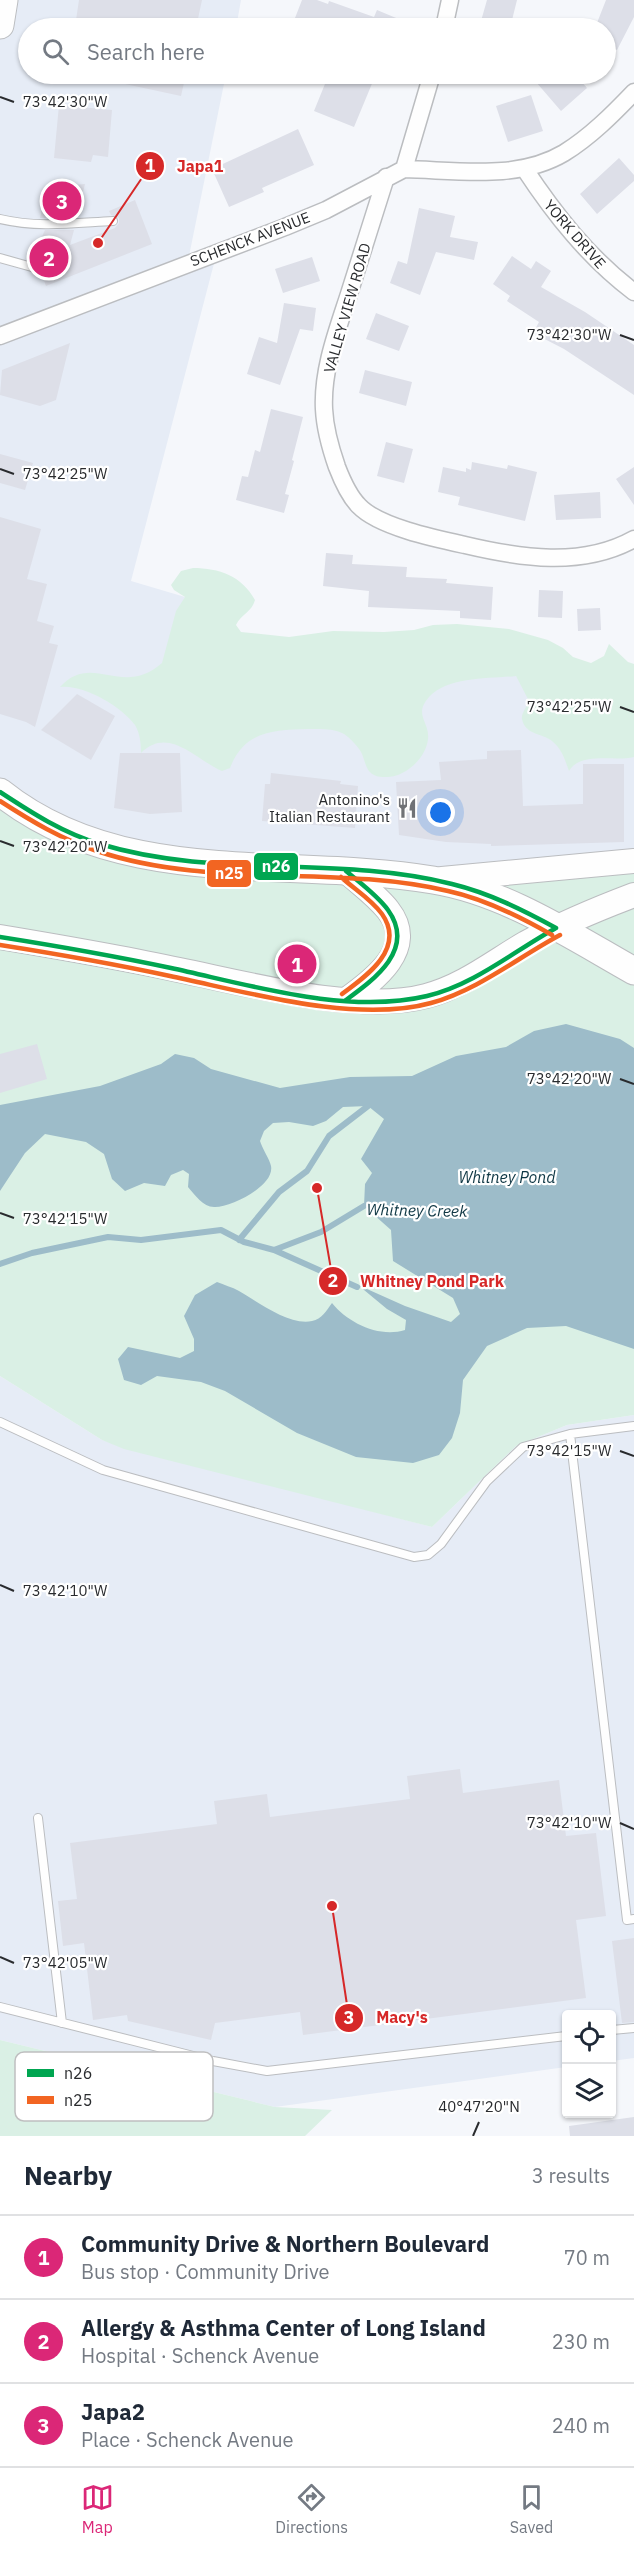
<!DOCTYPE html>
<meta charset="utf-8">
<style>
body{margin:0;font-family:"IBM Plex Sans",sans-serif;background:#f6f6f7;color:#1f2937}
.controls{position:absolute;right:18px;bottom:18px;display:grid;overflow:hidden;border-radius:6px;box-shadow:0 2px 4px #0004}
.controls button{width:54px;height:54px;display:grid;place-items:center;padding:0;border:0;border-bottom:2px solid #e0e1e3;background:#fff;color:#1f2937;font:30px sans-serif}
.you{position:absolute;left:441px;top:813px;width:21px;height:21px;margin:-15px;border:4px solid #fff;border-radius:50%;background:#1a73e8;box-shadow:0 0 0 9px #1a73e833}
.badge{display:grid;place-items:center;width:39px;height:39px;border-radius:50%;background:#db2777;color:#fff;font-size:20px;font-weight:700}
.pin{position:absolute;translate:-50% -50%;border:3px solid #fff;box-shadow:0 2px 6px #0006}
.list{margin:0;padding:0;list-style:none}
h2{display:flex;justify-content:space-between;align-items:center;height:78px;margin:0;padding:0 24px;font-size:26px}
h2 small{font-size:20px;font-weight:400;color:#747a83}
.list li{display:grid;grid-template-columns:39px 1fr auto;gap:18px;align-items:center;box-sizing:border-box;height:84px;padding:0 24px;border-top:2px solid #e0e1e3}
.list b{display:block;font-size:22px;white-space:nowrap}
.list p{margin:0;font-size:20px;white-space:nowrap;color:#747a83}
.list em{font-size:20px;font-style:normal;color:#747a83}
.icon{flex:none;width:33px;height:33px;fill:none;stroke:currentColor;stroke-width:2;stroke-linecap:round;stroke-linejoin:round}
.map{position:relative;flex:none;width:634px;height:2136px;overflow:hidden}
.search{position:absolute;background:#fff;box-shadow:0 2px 4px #0004;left:18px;right:18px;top:18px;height:66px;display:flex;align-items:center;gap:15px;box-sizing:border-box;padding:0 21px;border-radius:33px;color:#747a83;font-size:22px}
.sheet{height:330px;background:#fff}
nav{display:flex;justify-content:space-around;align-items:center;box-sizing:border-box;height:84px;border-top:2px solid #e0e1e3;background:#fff;font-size:16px;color:#747a83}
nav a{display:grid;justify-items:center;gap:3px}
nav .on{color:#db2777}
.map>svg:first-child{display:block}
</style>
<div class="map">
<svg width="634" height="2136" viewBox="0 0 634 2136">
<rect width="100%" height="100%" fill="#f5f7fb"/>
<path fill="#e6ecf6" d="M 0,0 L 241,0 L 236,28 L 28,28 L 28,74 L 226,74 L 188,261 L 217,252 L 131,581 L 185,597 L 164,673 L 516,676 L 634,744 L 634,861 L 432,880 L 141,855 L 0,792 Z
M 0,1376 L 102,1440 L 432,1527 L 516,1446 L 567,1425 L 634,1415 L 634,2058 L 612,2061 L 612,2014 L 566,2014 L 566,2067 L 275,2107 L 0,2040 Z"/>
<path fill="#daf0e5" d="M 193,568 C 219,568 242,576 255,600 C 252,612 241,614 236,625 L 241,632 L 289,637 L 333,631 L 384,632 L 414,630 L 433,625 L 457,624 L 509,629 L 548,640 L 563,648 L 573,657 L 591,663 L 604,656 L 609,644 L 628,662 L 634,664 L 634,757 C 615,762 581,751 569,771 C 565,760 562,749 552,741 C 542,733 525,735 522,719 C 521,713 527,707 529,701 L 516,676 C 489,679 449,676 429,697 C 413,715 430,722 428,739 C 426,759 404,778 385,777 C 367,777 367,767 362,754 C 359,747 350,738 344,734 C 333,728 320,729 308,729 C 273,730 244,731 230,768 L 222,771 C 197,761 169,725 141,753 C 141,744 140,733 135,725 C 121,706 83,684 60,687 C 93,651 121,699 162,663 L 176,611 L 185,597 L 174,590 L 171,585 L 181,571 Z
M 0,792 L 97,844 L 346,871 L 634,861 L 634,1415 L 567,1425 L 516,1446 L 432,1527 L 124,1449 L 102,1440 L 0,1376 Z
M 0,2040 L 275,2107 L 332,2110 L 305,2136 L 0,2136 Z"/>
<path fill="#9dbcc9" d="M 566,1024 L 620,1039 L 634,1048 L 634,1349 L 566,1326 L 527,1328 L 487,1346 L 463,1380 L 460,1413 L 452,1438 L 439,1455 L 413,1463 L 356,1457 L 297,1433 L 225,1391 L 201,1382 L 157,1376 L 141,1385 L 124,1380 L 118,1359 L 128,1347 L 180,1358 L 194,1351 L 194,1339 L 184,1316 L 195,1295 L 217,1282 C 224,1285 232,1287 239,1291 C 257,1301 289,1326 312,1321 C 322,1319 326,1311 332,1303 C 348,1323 379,1338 405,1330 L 406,1320 L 387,1309 L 358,1285 L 405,1306 L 451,1322 L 460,1314 L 453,1298 L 393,1261 L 391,1230 L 364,1206 L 365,1184 L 372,1173 L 361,1159 L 384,1119 L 368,1106 L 343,1107 L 326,1121 L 313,1126 L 289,1122 L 273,1123 L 264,1131 L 260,1141 C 262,1148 270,1160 271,1166 C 275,1186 230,1208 214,1207 C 203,1207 195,1195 188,1187 L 189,1174 L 183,1170 L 171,1175 L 165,1186 L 144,1183 L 125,1191 L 112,1179 L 104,1154 L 86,1142 L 45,1134 L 25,1153 L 0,1191 L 0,1105 L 100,1086 L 161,1064 L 175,1054 L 194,1058 L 211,1069 L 280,1088 L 350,1077 L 412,1076 L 456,1056 L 506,1047 L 534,1031 Z"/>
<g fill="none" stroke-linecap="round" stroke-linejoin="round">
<path stroke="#9dbcc9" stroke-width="6" d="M 239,1240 L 279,1192 L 307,1171 L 329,1136 L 368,1106
M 274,1250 L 357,1287
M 0,1264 L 32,1253 L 108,1237 L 141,1240 L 221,1230 L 244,1242 L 274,1250 L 321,1232 L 364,1206"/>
</g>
<path fill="#dddfe8" d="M 79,0 L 202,0 L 196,28 L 85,28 L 76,20 Z
M 302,0 L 317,0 L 328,4 L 329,1 L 374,17 L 377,10 L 420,28 L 358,28 L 348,25 L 346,28 L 324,28 L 295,18 Z
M 487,0 L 517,0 L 510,28 L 479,28 Z
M 606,0 L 634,0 L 634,17 L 617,50 L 606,44 L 606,28 L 595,28 Z
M 112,74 L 186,74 L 181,96 L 111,81 Z
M 329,74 L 376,74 L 354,127 L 314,111 Z
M 546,74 L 575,74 L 587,88 L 561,111 L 536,82 Z
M 531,95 L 543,131 L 508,142 L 496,106 Z
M 59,105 L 112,110 L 108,157 L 93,155 L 91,162 L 54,158 Z
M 298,129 L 314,165 L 262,188 L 264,192 L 229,207 L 212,169 Z
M 619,158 L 634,175 L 634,181 L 597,214 L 580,194 Z
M 85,184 L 77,217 L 40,218 L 47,187 Z
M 135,200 L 152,244 L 46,286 L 42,275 L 45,267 L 32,258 L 45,230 L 74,230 L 70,245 L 115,228 L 119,223 L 119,218 L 111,215 L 109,211 Z
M 419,208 L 455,216 L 450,237 L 478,242 L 474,260 L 436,252 L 420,295 L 390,283 L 398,261 L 407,264 Z
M 512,256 L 531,269 L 536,261 L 551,271 L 541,287 L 585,312 L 634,345 L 634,395 L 564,349 L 533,333 L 539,322 L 507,301 L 510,296 L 493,284 Z
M 312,257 L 320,281 L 283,293 L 275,269 Z
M 284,303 L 316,308 L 313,331 L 300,329 L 280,385 L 247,374 L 259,337 L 277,343 Z
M 376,313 L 409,326 L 399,351 L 366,339 Z
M 70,343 L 56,400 L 40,406 L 0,395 L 2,370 Z
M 365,370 L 412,382 L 406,406 L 359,393 Z
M 271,409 L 303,417 L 292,460 L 294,461 L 285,494 L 289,495 L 284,513 L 236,500 L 242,476 L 248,477 L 255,450 L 260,452 Z
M 386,442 L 413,449 L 404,483 L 377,476 Z
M 0,454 L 33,463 L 25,490 L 0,483 Z
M 472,462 L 507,469 L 508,465 L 537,472 L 525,521 L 458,505 L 460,497 L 438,492 L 443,467 L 466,472 L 466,468 L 471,470 Z
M 634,467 L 634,505 L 616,479 Z
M 600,492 L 601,518 L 556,520 L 554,495 Z
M 0,517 L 41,529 L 27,579 L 47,584 L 37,621 L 54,626 L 49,643 L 58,645 L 35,727 L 26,722 L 0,714 Z
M 326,553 L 353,555 L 352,564 L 407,567 L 406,577 L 447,579 L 446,583 L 493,587 L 491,620 L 460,618 L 460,611 L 368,607 L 369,591 L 323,586 Z
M 539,590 L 563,591 L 562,618 L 538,617 Z
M 600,608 L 601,630 L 578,631 L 577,609 Z
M 77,694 L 115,716 L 91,760 L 41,730 Z
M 521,750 L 523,806 L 583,804 L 583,764 L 624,764 L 624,842 L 491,846 L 491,844 L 446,842 L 399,835 L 396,782 L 441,780 L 439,762 L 487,759 L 487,751 Z
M 120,753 L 180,753 L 182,812 L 150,814 L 114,808 Z
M 271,773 L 341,781 L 340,784 L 358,786 L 355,828 L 262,821 L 265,784 L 270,784 Z
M 37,1044 L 47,1079 L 0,1093 L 0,1054 Z
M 460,1769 L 463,1793 L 559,1780 L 566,1836 L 596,1833 L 606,1916 L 576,1920 L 586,1998 L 303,2035 L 300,2012 L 215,2023 L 211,2040 L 128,2021 L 127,2015 L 93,2020 L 84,1943 L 63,1946 L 58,1901 L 77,1899 L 70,1843 L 217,1824 L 214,1801 L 267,1794 L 270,1817 L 410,1799 L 407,1776 Z
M 634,1938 L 634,2022 L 622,2023 L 612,1941 Z
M 634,2117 L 634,2136 L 570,2136 L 569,2126 Z"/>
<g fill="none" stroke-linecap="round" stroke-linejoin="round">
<g stroke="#bbbdc0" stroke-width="10">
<path id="lane" d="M 0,219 C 38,228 74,223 113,221
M 0,258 L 39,269
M 0,1422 L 103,1470 L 414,1557 L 428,1555 L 441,1544 L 487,1481 L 523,1447 L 570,1434 L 634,1426
M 570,1434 L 627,1920 L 634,1919
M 38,1818 L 62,2023
M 0,2007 L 213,2061 L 267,2071 L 566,2036
M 612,2030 L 634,2028"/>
</g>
<g stroke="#bbbdc0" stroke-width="19">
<path id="street" d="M 444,28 L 450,0
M 524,168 C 555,215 589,258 634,292
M 404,169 C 456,170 517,181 564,153 C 590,137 613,114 634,92
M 386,177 C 374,216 361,255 349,294 C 337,331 322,370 324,409 C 325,430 330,447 337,467 C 342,480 349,496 359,506 C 379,527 437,539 465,545 C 520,558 582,568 634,539
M 0,336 L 285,227 L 326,210 L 404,169 L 432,74"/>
</g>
<g stroke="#bbbdc0" stroke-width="26">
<path id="secondary" d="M 346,871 C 359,883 376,895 388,910 C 418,948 374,980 346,1000
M 442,879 L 634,861
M 0,937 C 60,947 120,957 179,970 C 248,984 359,1014 426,996 C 464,986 493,962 526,943 C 561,924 597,909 634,895"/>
</g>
<g stroke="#bbbdc0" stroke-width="29">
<path id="primary" d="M 0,25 L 4,0
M 0,792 C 122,890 289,856 433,880 C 506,892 570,935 634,971"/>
</g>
<use href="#lane" stroke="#fefefe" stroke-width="8"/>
<use href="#street" stroke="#fefefe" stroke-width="16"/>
<use href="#secondary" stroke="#fefefe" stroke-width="24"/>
<use href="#primary" stroke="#fefefe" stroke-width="27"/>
<g stroke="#fff" stroke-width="9">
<path id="bus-1" d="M 0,792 C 32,813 63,833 100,844 C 215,879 337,855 452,884 C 489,893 523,910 556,928
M 346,871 C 360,883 377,895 388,910 C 416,949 375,979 346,1000
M 0,937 C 57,946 114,956 171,968 C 250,985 347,1015 427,996 C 474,985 514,951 556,928"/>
</g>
<g stroke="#fff" stroke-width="9">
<path id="bus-2" d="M 0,801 C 31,821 61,839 97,851 C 209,889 333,864 448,891 C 485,899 519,916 552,935
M 341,877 C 354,889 371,899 382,914 C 406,948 367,976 342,994
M 0,945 C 57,954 114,964 170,976 C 247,992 355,1024 431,1003 C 478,990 517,958 560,935"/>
</g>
<use href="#bus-1" stroke="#00a651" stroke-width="4.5"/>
<use href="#bus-2" stroke="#f26522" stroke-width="4.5"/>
</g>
<path fill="none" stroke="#292b2e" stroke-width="2" d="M 0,97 L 14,102M 620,335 L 634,340M 0,469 L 14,474M 620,707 L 634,712M 0,841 L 14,846M 620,1079 L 634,1084M 0,1213 L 14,1218M 620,1451 L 634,1456M 0,1585 L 14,1591M 620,1823 L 634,1829M 0,1957 L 14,1963M 473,2136 L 479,2122"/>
<defs>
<g id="restaurant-bare" transform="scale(1.62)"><path d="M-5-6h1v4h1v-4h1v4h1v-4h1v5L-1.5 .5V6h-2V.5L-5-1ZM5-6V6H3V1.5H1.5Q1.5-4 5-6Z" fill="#707276" stroke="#fff" stroke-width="2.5" paint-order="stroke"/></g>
</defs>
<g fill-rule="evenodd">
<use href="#restaurant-bare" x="407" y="808"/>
</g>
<g text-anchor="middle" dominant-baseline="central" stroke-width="4.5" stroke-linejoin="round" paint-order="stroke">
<g font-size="15" fill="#292b2e" stroke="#fff">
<text transform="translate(575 234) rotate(49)">YORK DRIVE</text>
<text transform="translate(250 239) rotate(-21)">SCHENCK AVENUE</text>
<text transform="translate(347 308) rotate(-74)">VALLEY VIEW ROAD</text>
</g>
<g font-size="15" fill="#292b2e" stroke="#fff" text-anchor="end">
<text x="390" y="799">Antonino's<tspan x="390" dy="17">Italian Restaurant</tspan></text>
</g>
<g font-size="16" font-style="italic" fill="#0f3744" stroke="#fff">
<text x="507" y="1177">Whitney Pond</text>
<text transform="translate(417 1210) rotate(1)">Whitney Creek</text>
</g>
</g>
<rect x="15" y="2052" width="198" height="69" rx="9" fill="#fff" stroke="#bfbfc0" stroke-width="1.5"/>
<rect x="27" y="2069" width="27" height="8" fill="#00a651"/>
<rect x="27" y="2096" width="27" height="8" fill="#f26522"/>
<g font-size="16" fill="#292b2e">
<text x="64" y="2079">n26</text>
<text x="64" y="2106">n25</text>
</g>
<g font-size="15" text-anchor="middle" fill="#292b2e" stroke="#fff" stroke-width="4.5" stroke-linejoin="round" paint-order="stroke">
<text x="65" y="107">73°42'30"W</text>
<text x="569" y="340">73°42'30"W</text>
<text x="65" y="479">73°42'25"W</text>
<text x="569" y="712">73°42'25"W</text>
<text x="65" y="852">73°42'20"W</text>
<text x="569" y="1084">73°42'20"W</text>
<text x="65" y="1224">73°42'15"W</text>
<text x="569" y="1456">73°42'15"W</text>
<text x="65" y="1596">73°42'10"W</text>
<text x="569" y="1828">73°42'10"W</text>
<text x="65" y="1968">73°42'05"W</text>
<text x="479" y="2112">40°47'20"N</text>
</g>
<path fill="none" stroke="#d62828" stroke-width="2" d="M98 243L150 166M317 1188L333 1281M332 1906L349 2018"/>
<g fill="#d62828" stroke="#fff" stroke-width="2">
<circle cx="98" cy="243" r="6"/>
<circle cx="317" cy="1188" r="6"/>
<circle cx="332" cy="1906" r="6"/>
<circle cx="150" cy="166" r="15"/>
<circle cx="333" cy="1281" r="15"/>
<circle cx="349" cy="2018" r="15"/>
</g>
<g font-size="18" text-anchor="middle" font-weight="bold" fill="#fff">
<text x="150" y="172">1</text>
<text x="333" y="1287">2</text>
<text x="349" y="2024">3</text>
</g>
<g font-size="16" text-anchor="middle" font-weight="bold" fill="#d62828" stroke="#fff" stroke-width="4.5" stroke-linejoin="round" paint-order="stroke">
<text x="200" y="172">Japa1</text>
<text x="432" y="1287">Whitney Pond Park</text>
<text x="402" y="2023">Macy's</text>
</g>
<g stroke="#fff" stroke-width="2">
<rect x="253" y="852" width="46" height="29" rx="6" fill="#00a651"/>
<rect x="206" y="859" width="46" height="29" rx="6" fill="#f26522"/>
</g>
<g font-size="16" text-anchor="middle" font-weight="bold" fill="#fff">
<text x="276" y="872">n26</text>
<text x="229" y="879">n25</text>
</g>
</svg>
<div class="controls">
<button><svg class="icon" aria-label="locate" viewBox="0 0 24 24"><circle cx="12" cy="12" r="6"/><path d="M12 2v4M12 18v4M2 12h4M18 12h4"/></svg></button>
<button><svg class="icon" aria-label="layers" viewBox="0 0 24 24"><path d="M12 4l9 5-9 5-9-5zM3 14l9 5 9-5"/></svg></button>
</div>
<div class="you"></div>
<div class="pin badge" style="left:297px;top:964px">1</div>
<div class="pin badge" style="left:49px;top:258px">2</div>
<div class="pin badge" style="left:62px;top:201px">3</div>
<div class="search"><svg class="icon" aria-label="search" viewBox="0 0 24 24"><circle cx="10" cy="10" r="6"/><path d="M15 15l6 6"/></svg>Search here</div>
</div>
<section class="sheet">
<h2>Nearby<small>3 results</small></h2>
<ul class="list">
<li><span class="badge">1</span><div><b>Community Drive &amp; Northern Boulevard</b><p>Bus stop · Community Drive</p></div><em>70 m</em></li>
<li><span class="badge">2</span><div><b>Allergy &amp; Asthma Center of Long Island</b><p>Hospital · Schenck Avenue</p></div><em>230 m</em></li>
<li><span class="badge">3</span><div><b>Japa2</b><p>Place · Schenck Avenue</p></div><em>240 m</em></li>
</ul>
</section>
<nav>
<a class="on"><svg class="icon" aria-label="map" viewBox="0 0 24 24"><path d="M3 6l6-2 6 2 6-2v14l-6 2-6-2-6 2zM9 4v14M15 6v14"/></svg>Map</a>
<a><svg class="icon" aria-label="directions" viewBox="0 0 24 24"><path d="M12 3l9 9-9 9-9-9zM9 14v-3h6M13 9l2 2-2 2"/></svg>Directions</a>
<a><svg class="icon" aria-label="saved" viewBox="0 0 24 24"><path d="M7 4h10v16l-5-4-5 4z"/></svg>Saved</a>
</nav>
